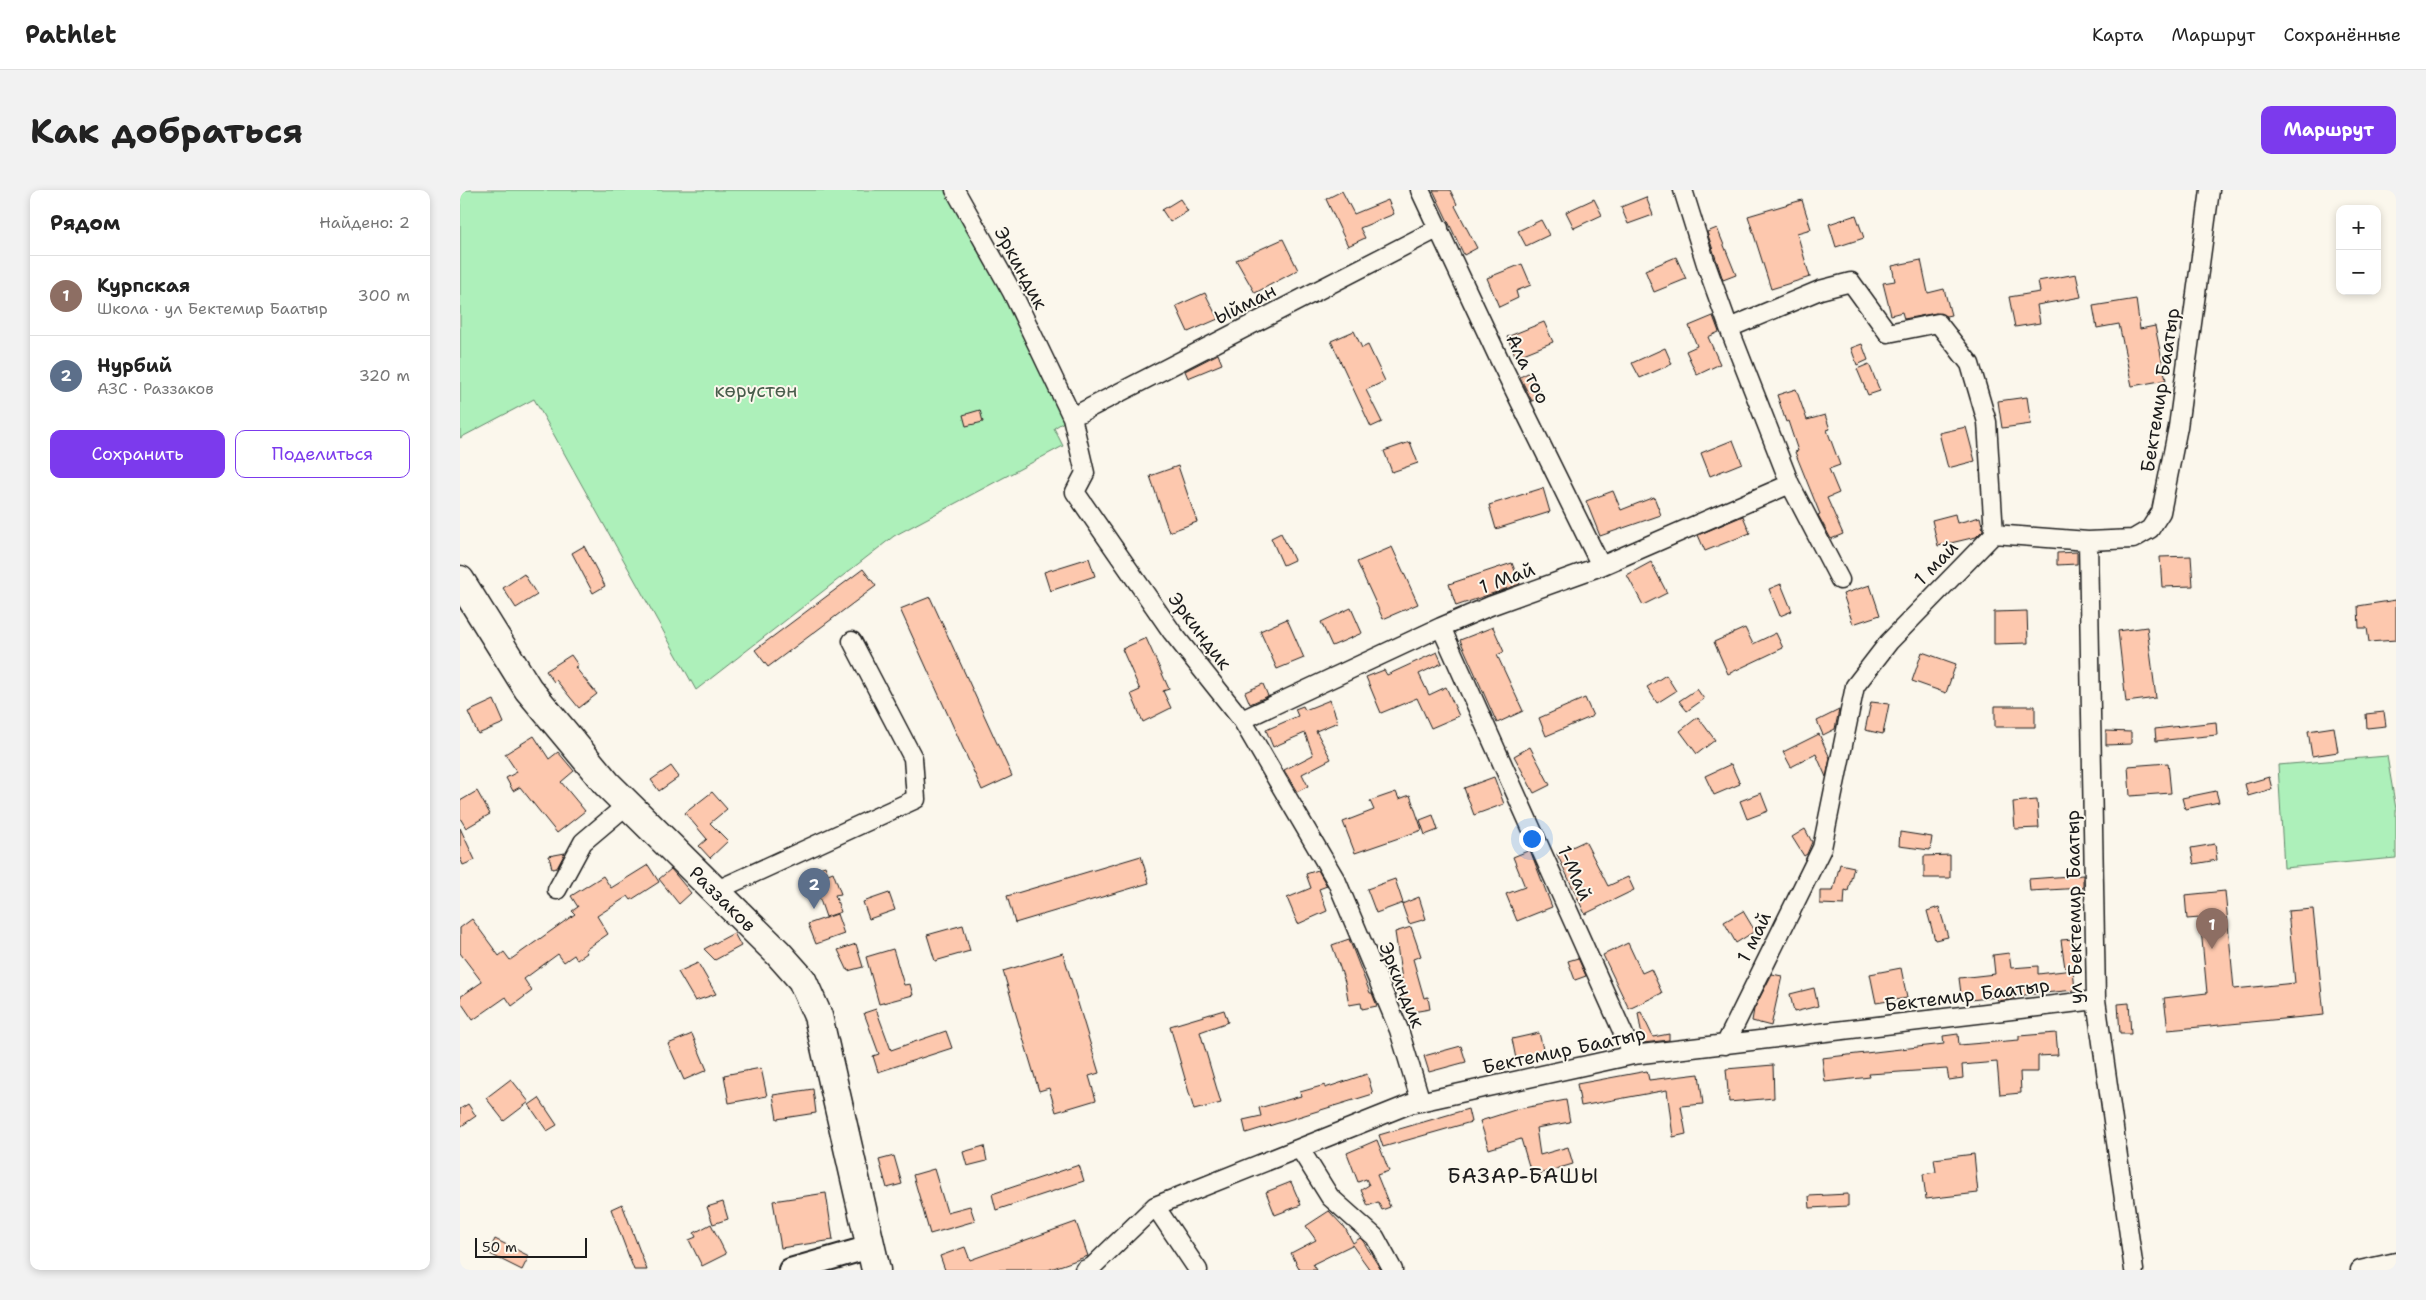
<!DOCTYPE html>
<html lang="ru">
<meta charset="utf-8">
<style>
body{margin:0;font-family:"Shantell Sans",sans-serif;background:#f2f2f2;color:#222}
.controls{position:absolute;right:15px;top:15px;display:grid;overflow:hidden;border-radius:10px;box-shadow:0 2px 8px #0003}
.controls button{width:45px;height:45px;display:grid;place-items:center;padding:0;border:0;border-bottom:1px solid #e0e0e0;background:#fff;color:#222;font:25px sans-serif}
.scale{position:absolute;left:15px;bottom:12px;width:112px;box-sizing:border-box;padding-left:5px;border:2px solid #1c1c1c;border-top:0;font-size:14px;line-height:18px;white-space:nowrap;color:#1c1c1c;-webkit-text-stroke:4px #fbf7ec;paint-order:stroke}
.you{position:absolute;left:1071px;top:648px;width:18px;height:18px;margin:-12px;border:4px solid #fff;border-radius:50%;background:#1a73e8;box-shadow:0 0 0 8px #1a73e833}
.badge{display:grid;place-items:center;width:32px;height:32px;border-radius:50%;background:#7c3aed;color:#fff;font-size:16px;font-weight:700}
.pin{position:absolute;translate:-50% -41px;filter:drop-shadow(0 1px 2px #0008)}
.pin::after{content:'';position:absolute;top:26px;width:18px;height:15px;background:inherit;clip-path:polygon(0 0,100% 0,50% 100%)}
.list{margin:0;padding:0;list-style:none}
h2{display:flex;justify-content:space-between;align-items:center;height:65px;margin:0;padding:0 20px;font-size:21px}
h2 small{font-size:16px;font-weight:400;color:#767676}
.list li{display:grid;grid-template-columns:32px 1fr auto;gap:15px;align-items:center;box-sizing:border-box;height:80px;padding:0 20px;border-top:1px solid #e0e0e0}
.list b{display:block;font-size:19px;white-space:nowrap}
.list p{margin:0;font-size:16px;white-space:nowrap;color:#767676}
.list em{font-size:16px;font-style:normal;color:#767676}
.actions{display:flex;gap:10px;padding:15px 20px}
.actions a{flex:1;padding:11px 0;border:1px solid #7c3aed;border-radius:10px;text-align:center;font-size:18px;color:#7c3aed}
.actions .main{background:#7c3aed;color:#fff}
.map{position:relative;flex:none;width:1936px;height:1080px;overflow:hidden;border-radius:10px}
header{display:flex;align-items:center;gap:30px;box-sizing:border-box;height:70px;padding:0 25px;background:#fff;border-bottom:1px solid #e0e0e0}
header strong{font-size:24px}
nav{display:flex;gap:28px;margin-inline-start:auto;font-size:18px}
.intro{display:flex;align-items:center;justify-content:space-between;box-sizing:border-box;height:120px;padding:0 30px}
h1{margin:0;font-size:35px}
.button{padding:12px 22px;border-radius:10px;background:#7c3aed;color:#fff;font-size:18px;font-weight:700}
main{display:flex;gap:30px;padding:0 30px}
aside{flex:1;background:#fff;border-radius:10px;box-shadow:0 2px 8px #0003}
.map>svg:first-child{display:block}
</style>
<header>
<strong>Pathlet</strong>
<nav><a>Карта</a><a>Маршрут</a><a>Сохранённые</a></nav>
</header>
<div class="intro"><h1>Как добраться</h1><a class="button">Маршрут</a></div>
<main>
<aside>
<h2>Рядом<small>Найдено: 2</small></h2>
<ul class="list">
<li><span class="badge" style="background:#8d6e63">1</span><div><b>Курпская</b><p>Школа · ул Бектемир Баатыр</p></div><em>300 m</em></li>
<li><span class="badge" style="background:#5c6f8a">2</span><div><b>Нурбий</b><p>АЗС · Раззаков</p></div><em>320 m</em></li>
</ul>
<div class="actions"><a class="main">Сохранить</a><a>Поделиться</a></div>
</aside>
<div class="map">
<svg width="1936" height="1080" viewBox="0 0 1936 1080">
<rect width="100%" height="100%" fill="#fbf7ec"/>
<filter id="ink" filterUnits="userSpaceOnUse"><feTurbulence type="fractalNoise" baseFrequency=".02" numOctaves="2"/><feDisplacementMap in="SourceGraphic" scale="10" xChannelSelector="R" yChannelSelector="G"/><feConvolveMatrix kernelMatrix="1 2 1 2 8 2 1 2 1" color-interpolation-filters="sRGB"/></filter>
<g filter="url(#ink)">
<path fill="#adf0ba" stroke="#64866b" d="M 0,0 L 497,0 L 612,227 L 594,238 L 603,256 L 434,346 L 236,500 L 74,209 L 0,248 Z
M 1927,566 L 1936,619 L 1936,668 L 1824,678 L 1818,575 Z"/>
<path fill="#fdc8ae" stroke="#1c1c1c" d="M 973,0 L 990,0 L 997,14 L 995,16 L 1017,58 L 1004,65 Z
M 882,1 L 894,24 L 928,10 L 934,24 L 900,38 L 905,48 L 888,56 L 866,9 Z
M 1186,7 L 1193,25 L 1168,34 L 1161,17 Z
M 720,9 L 728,21 L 710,32 L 702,20 Z
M 1134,9 L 1142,25 L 1114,38 L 1106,22 Z
M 1342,10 L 1351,39 L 1337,43 L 1350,87 L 1311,99 L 1288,26 Z
M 1396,25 L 1404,48 L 1376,57 L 1369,34 Z
M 1081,30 L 1089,45 L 1066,56 L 1058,41 Z
M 1257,38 L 1276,85 L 1263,90 L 1247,42 Z
M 823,49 L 838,80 L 795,103 L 776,70 Z
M 1216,67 L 1226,89 L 1194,102 L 1185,80 Z
M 1461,70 L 1468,103 L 1484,99 L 1491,125 L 1486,126 L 1476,123 L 1444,129 L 1442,122 L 1431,125 L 1423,93 L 1435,91 L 1432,76 Z
M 1062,74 L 1071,95 L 1056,101 L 1058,108 L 1039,117 L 1027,88 Z
M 1616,84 L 1621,107 L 1577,115 L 1580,133 L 1555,137 L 1549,107 L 1580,102 L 1578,91 Z
M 745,103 L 758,129 L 728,142 L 716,116 Z
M 1676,109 L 1680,139 L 1695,136 L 1706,190 L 1672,196 L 1659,134 L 1637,138 L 1633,116 Z
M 1253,126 L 1259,142 L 1248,147 L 1260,174 L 1237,185 L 1226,161 L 1237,156 L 1229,136 Z
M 1084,132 L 1093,152 L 1056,167 L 1047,147 Z
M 894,141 L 902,158 L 908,155 L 925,191 L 906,200 L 922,232 L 911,237 L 871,151 Z
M 1402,154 L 1408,170 L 1397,175 L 1391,158 Z
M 1205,158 L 1212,174 L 1180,188 L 1172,173 Z
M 758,164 L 762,174 L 728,188 L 725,181 Z
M 1409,174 L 1420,201 L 1408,205 L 1397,179 Z
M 1070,182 L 1082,206 L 1072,211 L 1060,187 Z
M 1336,199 L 1347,230 L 1365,225 L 1370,239 L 1367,240 L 1380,275 L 1369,279 L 1379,303 L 1367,308 L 1383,344 L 1371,349 L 1358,325 L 1360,324 L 1335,262 L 1338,261 L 1328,231 L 1326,232 L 1317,205 Z
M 1567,207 L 1571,234 L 1542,238 L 1538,211 Z
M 520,220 L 523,232 L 506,236 L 503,225 Z
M 1506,237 L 1515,271 L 1488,278 L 1479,243 Z
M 1273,250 L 1282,273 L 1250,286 L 1241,263 Z
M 950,252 L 958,273 L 932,282 L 924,261 Z
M 718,276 L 737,332 L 709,342 L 690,286 Z
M 1083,298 L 1090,322 L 1036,339 L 1029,315 Z
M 1153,301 L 1161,320 L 1194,307 L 1201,325 L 1140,346 L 1126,311 Z
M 1495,324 L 1497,333 L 1520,327 L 1523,340 L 1516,347 L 1478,356 L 1472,330 Z
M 1283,326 L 1290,343 L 1245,361 L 1238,345 Z
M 821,343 L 834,370 L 823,375 L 811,348 Z
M 124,356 L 145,396 L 133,403 L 112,363 Z
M 932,357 L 958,414 L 923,429 L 897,372 Z
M 1617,362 L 1617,374 L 1597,375 L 1597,363 Z
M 1731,366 L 1733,396 L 1702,397 L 1700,367 Z
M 629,368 L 635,386 L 590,401 L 584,382 Z
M 1191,372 L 1207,403 L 1183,415 L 1167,385 Z
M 1052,373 L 1060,394 L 996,416 L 989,394 Z
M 403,379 L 416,396 L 308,477 L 295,460 Z
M 64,384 L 77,405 L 56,418 L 43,398 Z
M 1321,394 L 1332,421 L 1320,426 L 1309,399 Z
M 1410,395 L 1420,425 L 1393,434 L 1383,404 Z
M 470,407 L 552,586 L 522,600 L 440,419 Z
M 1936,410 L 1936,450 L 1909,452 L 1907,438 L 1899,438 L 1898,416 Z
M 891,418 L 902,443 L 872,456 L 861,432 Z
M 1567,421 L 1568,453 L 1534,454 L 1534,422 Z
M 827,429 L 844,468 L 817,479 L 800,441 Z
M 1033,437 L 1044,462 L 1037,465 L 1063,521 L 1037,533 L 1000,450 Z
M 1687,437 L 1696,508 L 1666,512 L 1658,441 Z
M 1285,438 L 1293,454 L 1316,443 L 1323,458 L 1268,484 L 1254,452 Z
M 686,448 L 709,499 L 703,501 L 711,518 L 683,532 L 671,504 L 680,500 L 662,459 Z
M 977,462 L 982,473 L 959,484 L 969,505 L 986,497 L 999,526 L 971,538 L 957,508 L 921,523 L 906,487 L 924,480 L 927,485 Z
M 1462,462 L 1496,474 L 1486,503 L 1452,491 Z
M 111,465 L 118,475 L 115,477 L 137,504 L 119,518 L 96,490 L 94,492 L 86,481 Z
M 1206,485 L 1216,501 L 1197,513 L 1187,497 Z
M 803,494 L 808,506 L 790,514 L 785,502 Z
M 1237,499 L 1244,509 L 1227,521 L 1219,511 Z
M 1125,508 L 1133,526 L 1086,546 L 1079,528 Z
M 34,510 L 44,533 L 18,544 L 8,522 Z
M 870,510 L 878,532 L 856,541 L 871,569 L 842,584 L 848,596 L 837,602 L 824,580 L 853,565 L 845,543 L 813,557 L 806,540 L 838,526 L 835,519 L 843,516 L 845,520 Z
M 1411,512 L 1429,514 L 1423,544 L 1405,540 Z
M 1535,516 L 1575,516 L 1575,537 L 1535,537 Z
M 1379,520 L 1375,539 L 1363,545 L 1357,531 Z
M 1924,522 L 1926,536 L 1907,538 L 1906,524 Z
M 1238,527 L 1255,550 L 1237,564 L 1220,541 Z
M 1756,532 L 1757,545 L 1696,551 L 1695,539 Z
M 1874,537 L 1878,562 L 1852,566 L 1848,541 Z
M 1646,541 L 1671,542 L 1671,554 L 1646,555 Z
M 1359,544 L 1370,568 L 1366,587 L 1356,564 L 1331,577 L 1323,562 Z
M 74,546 L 89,569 L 98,562 L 114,581 L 101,592 L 125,621 L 97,643 L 60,597 L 53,601 L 46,588 L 57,582 L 45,564 Z
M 1070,557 L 1090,595 L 1074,603 L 1054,566 Z
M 1708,573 L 1711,603 L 1670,606 L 1668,576 Z
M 1271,574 L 1280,594 L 1254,605 L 1245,586 Z
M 211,576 L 219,587 L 199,601 L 191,590 Z
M 1034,587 L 1044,614 L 1014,625 L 1004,598 Z
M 1809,587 L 1812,599 L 1788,606 L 1785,594 Z
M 17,601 L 30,624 L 6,638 L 0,628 L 0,611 Z
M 1756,601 L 1759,612 L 1725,619 L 1722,608 Z
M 252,602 L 267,619 L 250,633 L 268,651 L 250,668 L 239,656 L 247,649 L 225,623 Z
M 936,602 L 939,609 L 950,605 L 962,640 L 895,663 L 883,632 L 914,620 L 910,611 Z
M 1301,603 L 1308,621 L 1287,629 L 1280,611 Z
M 1577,610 L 1579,638 L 1555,639 L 1553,612 Z
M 973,625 L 978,640 L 965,645 L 960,630 Z
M 0,638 L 15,670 L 3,675 L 0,668 Z
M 1345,639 L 1352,652 L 1347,664 L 1344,666 L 1332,647 Z
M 1440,642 L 1472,647 L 1470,660 L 1439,656 Z
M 1125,651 L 1148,696 L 1168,687 L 1174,700 L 1125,724 L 1097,664 Z
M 1755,654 L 1757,670 L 1734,674 L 1731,658 Z
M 1070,660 L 1092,717 L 1057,731 L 1046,704 L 1065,697 L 1053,667 Z
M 105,663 L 97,678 L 92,679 L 89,666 Z
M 1490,665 L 1490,688 L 1464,688 L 1464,666 Z
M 681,666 L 689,693 L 555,733 L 547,706 Z
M 1380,674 L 1394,677 L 1388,701 L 1385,700 L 1384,715 L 1360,714 L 1360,701 L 1373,701 Z
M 188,675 L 199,692 L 171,710 L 168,706 L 137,726 L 148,744 L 125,760 L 127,763 L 117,770 L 114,765 L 104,772 L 98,764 L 64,789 L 72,801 L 52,816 L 46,807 L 13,830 L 0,811 L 0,807 L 22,792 L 0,763 L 0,738 L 12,729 L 39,766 L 44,762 L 50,770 L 115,724 L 112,721 L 118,717 L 111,706 L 143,686 L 151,698 Z
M 365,676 L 368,684 L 373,682 L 381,704 L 375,705 L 381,722 L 366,727 L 350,681 Z
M 211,679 L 231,703 L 219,714 L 199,689 Z
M 858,680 L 867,696 L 859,699 L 867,721 L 838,734 L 827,708 L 851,698 L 846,684 Z
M 1623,685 L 1623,698 L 1570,701 L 1569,689 Z
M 935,689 L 943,713 L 916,723 L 907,699 Z
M 1765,701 L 1774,799 L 1835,793 L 1828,721 L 1853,719 L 1864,825 L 1708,840 L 1704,808 L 1747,803 L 1740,728 L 1727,729 L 1725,705 Z
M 429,703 L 435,720 L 409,729 L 403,712 Z
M 959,707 L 966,729 L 949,734 L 942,714 Z
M 1479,717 L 1488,747 L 1475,750 L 1467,721 Z
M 1283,721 L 1295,741 L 1276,753 L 1264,732 Z
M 377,724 L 384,744 L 356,754 L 348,734 Z
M 503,735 L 510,761 L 475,771 L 467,745 Z
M 951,737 L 961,766 L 953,769 L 964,808 L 968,807 L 970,819 L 947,823 L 935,742 Z
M 274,743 L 281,756 L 255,770 L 244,759 Z
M 889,749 L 910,803 L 912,803 L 917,816 L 902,819 L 901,813 L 889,815 L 885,792 L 872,755 Z
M 1614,749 L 1618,776 L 1605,778 L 1601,750 Z
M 1168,753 L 1182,783 L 1191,779 L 1202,803 L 1169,819 L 1143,765 Z
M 396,754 L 403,777 L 388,781 L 378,760 Z
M 433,759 L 444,795 L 450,794 L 453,805 L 419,814 L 406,767 Z
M 603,763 L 639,883 L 629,886 L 636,910 L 596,922 L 589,898 L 579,901 L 543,781 Z
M 1549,763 L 1551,778 L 1578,776 L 1578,784 L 1613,780 L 1615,800 L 1554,806 L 1554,809 L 1538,811 L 1537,807 L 1502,811 L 1499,788 L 1535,784 L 1533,765 Z
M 1118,768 L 1126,786 L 1115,790 L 1108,771 Z
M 238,773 L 256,804 L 235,811 L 218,782 Z
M 1441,778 L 1447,808 L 1416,813 L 1410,784 Z
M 1312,784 L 1322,786 L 1311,836 L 1292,831 L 1294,819 Z
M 1354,798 L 1358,816 L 1334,822 L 1330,804 Z
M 1669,813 L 1671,844 L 1660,844 L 1658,814 Z
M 416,819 L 431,860 L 486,841 L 492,858 L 418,882 L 413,866 L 419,864 L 404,823 Z
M 764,820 L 768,832 L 740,842 L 761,913 L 734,920 L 710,836 Z
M 1181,822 L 1193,847 L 1209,844 L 1209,850 L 1183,853 L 1178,823 Z
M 1079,843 L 1084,863 L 1056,869 L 1052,849 Z
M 1596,843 L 1598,865 L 1578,866 L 1578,882 L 1560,882 L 1561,903 L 1540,905 L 1537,872 L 1502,875 L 1503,888 L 1489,890 L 1487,879 L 1409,884 L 1410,887 L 1365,892 L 1362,868 L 1484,854 L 1483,846 L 1498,844 L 1499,855 L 1559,850 L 1559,846 Z
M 232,844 L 247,880 L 224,890 L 208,854 Z
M 1001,856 L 1006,872 L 969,882 L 964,866 Z
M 1313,875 L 1314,908 L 1269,912 L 1266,879 Z
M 301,878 L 307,906 L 269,913 L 264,885 Z
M 1187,881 L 1189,890 L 1239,884 L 1243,914 L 1221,916 L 1226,944 L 1213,947 L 1207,900 L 1121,916 L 1117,894 Z
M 907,884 L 913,904 L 786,943 L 783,930 L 801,926 L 799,918 L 841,906 L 840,902 L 865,895 L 865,898 Z
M 51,889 L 69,912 L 44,931 L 26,908 Z
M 353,899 L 356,923 L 317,929 L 313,905 Z
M 79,908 L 97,935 L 87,941 L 69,915 Z
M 1106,910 L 1110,932 L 1076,938 L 1080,965 L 1108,957 L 1113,974 L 1072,986 L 1061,949 L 1029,959 L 1020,931 L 1058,919 Z
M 8,914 L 16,926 L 0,937 L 0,919 Z
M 1008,919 L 1011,932 L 923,957 L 919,945 Z
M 917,950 L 929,981 L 917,985 L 930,1017 L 922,1020 L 918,1012 L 908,1016 L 901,1000 L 909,995 L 906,989 L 898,992 L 887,963 Z
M 524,956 L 527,971 L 507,976 L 503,962 Z
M 1514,964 L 1518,1003 L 1466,1009 L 1463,984 L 1476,982 L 1474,969 Z
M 434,966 L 442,994 L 427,998 L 419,970 Z
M 619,975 L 624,991 L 536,1020 L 532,1004 Z
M 474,979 L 487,1022 L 510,1016 L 515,1031 L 470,1044 L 453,985 Z
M 831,992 L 841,1015 L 815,1025 L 806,1002 Z
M 366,1003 L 373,1050 L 321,1058 L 313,1011 Z
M 1388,1004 L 1388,1016 L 1350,1018 L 1349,1006 Z
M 263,1012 L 268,1029 L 253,1034 L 247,1017 Z
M 162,1014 L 187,1080 L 174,1080 L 151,1019 Z
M 869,1021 L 883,1036 L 884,1036 L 893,1053 L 900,1048 L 903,1051 L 921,1080 L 910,1080 L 892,1055 L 853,1074 L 857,1080 L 840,1080 L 831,1063 L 856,1050 L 846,1036 Z
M 616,1032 L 628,1066 L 588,1080 L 485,1080 L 480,1066 L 505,1057 L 510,1070 Z
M 251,1034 L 266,1064 L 242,1076 L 229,1050 L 236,1047 L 234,1043 Z
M 35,1049 L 69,1066 L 62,1080 L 28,1063 Z"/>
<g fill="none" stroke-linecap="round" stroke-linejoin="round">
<g stroke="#1c1c1c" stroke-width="21">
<path id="minor" d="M 495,0 L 552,102 L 612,227 L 625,283 L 615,302 L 712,442 L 782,530 L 877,692 L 939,840 L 961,912
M 960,0 L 1041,173 L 1141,376
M 1223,0 L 1246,74 L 1269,138 L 1330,294 L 1380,390
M 612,227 L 979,38
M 1534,344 L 1628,351 L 1673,349 L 1690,339 L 1701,322 L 1718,237 L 1750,0
M 1628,351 L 1636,810 L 1674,1080
M 981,437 L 1173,865
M 782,530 L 981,437 L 1030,416 L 1141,376 L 1330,294
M 97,700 L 123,652 L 168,614
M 255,701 L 456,609 L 453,568 L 392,451
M 1265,855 L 1362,658 L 1395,496 L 1429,452 L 1534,344 L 1527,232 L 1510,174 L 1478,133 L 1428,143 L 1391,92 L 1360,100 L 1269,138
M 840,959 L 870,1007 L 915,1047 L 933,1080
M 695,1016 L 738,1080
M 624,1080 L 632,1077 L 695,1016 L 950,914 L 1173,865 L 1636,810
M 1900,1080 L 1936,1072"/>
</g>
<g stroke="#1c1c1c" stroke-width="26">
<path id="tertiary" d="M 330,1080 L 410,1057"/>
</g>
<g stroke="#1c1c1c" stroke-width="31">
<g id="primary">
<path id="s1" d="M 0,390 L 68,499 L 147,594 L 318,763 L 342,790 L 358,826 L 416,1080"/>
</g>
</g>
<use href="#minor" stroke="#fbf7ec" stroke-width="18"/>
<use href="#tertiary" stroke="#fbf7ec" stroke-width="22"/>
<use href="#primary" stroke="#fbf7ec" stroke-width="28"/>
</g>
</g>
<g text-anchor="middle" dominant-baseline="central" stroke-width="4" stroke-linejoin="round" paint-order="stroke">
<g font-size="19" fill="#1c1c1c" stroke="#fbf7ec">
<text transform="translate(561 78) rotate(62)">Эркиндик</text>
<text transform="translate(785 114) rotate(-27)">Ыйман</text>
<text transform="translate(1068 179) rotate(64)">Ала тоо</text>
<text transform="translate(1700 200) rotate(-81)">Бектемир Баатыр</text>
<text transform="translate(1476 373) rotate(-46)">1 май</text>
<text transform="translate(1047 388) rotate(-20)">1 Май</text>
<text transform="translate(740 441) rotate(53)">Эркиндик</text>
<text transform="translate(1115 683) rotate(66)">1-Май</text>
<text stroke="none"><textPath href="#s1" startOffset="415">Раззаков</textPath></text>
<text transform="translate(1614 717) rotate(-91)">ул Бектемир Баатыр</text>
<text transform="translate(1294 747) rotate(-64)">1 май</text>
<text transform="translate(942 795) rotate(68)">Эркиндик</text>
<text transform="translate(1507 805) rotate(-7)">Бектемир Баатыр</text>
<text transform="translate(1104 860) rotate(-12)">Бектемир Баатыр</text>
</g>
<g font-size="19" fill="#485c4b" stroke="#fbf7ec">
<text x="296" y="200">көрүстөн</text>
</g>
<g font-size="21" letter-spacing="1" fill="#1c1c1c" stroke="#fbf7ec">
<text x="1063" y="986">БАЗАР-БАШЫ</text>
</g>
</g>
</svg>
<div class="controls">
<button>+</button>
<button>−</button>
</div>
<div class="scale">50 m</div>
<div class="you"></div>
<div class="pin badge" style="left:1752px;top:759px;background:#8d6e63">1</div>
<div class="pin badge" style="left:354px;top:719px;background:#5c6f8a">2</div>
</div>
</main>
